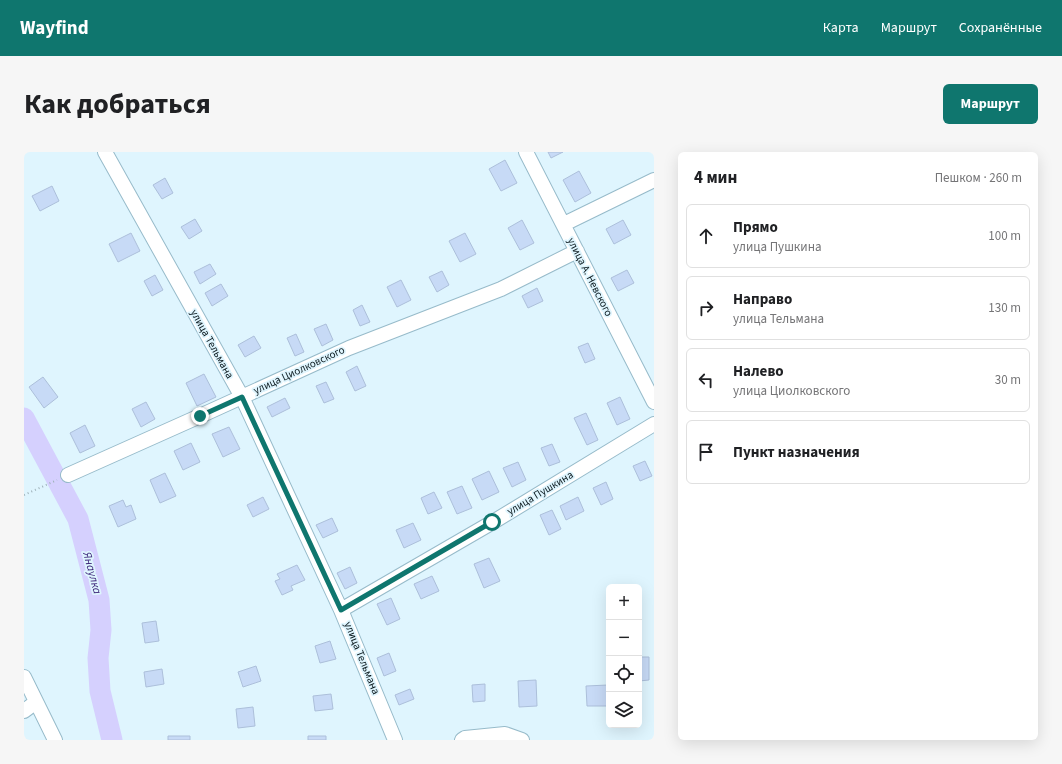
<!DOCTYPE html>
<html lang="ru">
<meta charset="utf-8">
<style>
body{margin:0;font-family:"Source Sans 3",sans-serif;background:#f6f6f6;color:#202124}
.controls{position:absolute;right:12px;bottom:12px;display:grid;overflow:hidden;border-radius:6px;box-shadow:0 4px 16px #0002}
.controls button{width:36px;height:36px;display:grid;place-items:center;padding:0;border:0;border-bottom:1px solid #e0e0e0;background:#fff;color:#202124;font:20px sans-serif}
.stop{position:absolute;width:12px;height:12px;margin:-9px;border:3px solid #0f766e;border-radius:50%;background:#fff}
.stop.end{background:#0f766e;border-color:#fff;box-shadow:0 1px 4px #0008}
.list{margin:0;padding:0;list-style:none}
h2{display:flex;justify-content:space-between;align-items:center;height:52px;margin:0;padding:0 16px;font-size:17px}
h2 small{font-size:13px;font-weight:400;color:#757577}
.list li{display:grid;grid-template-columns:26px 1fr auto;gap:12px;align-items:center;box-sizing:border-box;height:64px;margin:0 8px 8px;padding:0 8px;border:1px solid #e0e0e0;border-radius:6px}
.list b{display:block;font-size:15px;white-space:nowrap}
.list p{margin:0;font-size:13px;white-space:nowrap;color:#757577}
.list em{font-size:13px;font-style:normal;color:#757577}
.icon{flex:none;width:22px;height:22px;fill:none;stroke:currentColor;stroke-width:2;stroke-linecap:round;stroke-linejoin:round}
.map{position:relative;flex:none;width:630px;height:588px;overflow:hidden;border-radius:6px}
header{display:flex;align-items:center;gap:24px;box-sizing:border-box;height:56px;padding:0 20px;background:#0f766e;color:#fff}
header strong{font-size:19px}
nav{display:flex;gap:22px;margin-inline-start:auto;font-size:14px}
.intro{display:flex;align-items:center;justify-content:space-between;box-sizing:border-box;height:96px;padding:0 24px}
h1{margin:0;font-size:28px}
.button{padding:10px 18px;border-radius:6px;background:#0f766e;color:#fff;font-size:14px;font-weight:700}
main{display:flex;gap:24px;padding:0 24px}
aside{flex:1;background:#fff;border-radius:6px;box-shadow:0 4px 16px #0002}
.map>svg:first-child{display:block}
</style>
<header>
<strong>Wayfind</strong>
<nav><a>Карта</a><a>Маршрут</a><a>Сохранённые</a></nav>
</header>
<div class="intro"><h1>Как добраться</h1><a class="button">Маршрут</a></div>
<main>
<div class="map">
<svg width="630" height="588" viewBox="0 0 630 588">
<rect width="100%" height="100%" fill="#dff5fe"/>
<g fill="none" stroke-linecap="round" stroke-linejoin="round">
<path stroke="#d5d0fe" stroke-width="21" d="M 0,266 L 54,367 L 75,448 L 77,478 L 74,506 L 76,539 L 88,588"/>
</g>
<path fill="#c7daf6" stroke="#acbfda" d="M 524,0 L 539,0 L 527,6 Z
M 481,8 L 493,31 L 477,39 L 465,17 Z
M 555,19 L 567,41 L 551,50 L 539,28 Z
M 141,26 L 149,41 L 138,47 L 129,33 Z
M 28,34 L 35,49 L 16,59 L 8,44 Z
M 171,67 L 178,79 L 165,87 L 157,75 Z
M 498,68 L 510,91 L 496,98 L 484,76 Z
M 599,68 L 607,83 L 590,92 L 582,77 Z
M 107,81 L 116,99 L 94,110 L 85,92 Z
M 441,81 L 452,102 L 436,110 L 425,89 Z
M 186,112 L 192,122 L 176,132 L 170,120 Z
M 603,118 L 610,131 L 594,139 L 587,126 Z
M 418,119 L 425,133 L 413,140 L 405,125 Z
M 131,123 L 139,138 L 128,144 L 120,129 Z
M 377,128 L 387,148 L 373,155 L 363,135 Z
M 197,132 L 204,144 L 188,154 L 181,141 Z
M 513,136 L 519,149 L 504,156 L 498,144 Z
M 338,153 L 346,170 L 336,174 L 329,158 Z
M 302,172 L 309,188 L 298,194 L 290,177 Z
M 272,182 L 280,200 L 271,204 L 263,186 Z
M 230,184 L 237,196 L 221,205 L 214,193 Z
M 564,191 L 571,207 L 561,211 L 554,195 Z
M 333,214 L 342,234 L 331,239 L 322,220 Z
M 180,222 L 192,245 L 173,254 L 162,231 Z
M 19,225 L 34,245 L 20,256 L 5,235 Z
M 302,230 L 310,247 L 300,251 L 292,234 Z
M 596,245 L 606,267 L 593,273 L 583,251 Z
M 261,246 L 266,256 L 248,265 L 243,255 Z
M 122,250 L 131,267 L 117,275 L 108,257 Z
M 562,261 L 574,288 L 563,293 L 550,266 Z
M 61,273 L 71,294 L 56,301 L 46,281 Z
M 205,275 L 216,297 L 199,305 L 188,282 Z
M 167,291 L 176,310 L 159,318 L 150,299 Z
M 528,292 L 536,310 L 525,314 L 517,296 Z
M 621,309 L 628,324 L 616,329 L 609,314 Z
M 494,310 L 502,328 L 488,335 L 479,316 Z
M 465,319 L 475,340 L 458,348 L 448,327 Z
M 141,321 L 152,344 L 136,351 L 126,328 Z
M 582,330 L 589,347 L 577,353 L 569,336 Z
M 438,334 L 448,356 L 433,362 L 423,340 Z
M 410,340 L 418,356 L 404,362 L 397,346 Z
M 239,345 L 245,357 L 229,365 L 223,353 Z
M 554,345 L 560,359 L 542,368 L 536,354 Z
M 99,348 L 102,355 L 107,353 L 112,367 L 94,375 L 85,354 Z
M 528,358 L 537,377 L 525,383 L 516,363 Z
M 308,366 L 314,379 L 299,386 L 292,373 Z
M 389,371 L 397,388 L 380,396 L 372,378 Z
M 465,406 L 476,429 L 460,436 L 450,412 Z
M 273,413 L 281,428 L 267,434 L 269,438 L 258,443 L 251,429 L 256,427 L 253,422 Z
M 326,415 L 333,431 L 321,437 L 313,421 Z
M 408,424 L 415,439 L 397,447 L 390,432 Z
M 367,446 L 376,467 L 363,473 L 353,452 Z
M 132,469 L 135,489 L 121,491 L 118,471 Z
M 306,489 L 312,507 L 296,511 L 291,494 Z
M 365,501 L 372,519 L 360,524 L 353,506 Z
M 615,505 L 625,505 L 625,528 L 615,529 Z
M 232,514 L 237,529 L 219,535 L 214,520 Z
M 138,517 L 140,532 L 122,535 L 120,520 Z
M 512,528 L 513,554 L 495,555 L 494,529 Z
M 461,532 L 461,549 L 449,550 L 448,533 Z
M 584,533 L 585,554 L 563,554 L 562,534 Z
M 386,537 L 390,547 L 375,553 L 371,543 Z
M 307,542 L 309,557 L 291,559 L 289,544 Z
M 229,555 L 231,574 L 214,576 L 212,557 Z
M 144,584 L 166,584 L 166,588 L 144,588 Z
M 284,584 L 302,584 L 302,588 L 284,588 Z"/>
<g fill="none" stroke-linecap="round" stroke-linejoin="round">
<g stroke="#97bbca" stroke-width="16">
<path id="minor" d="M 81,0 L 218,245 L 317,458 L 371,588
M 502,0 L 630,250
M 540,72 L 630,28
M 44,323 L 176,264 L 325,196 L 477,137 L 553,99
M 317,458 L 469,370 L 630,272
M 0,525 L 31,588
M 0,559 L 12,550
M 438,588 L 441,586 L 481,582 L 498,588"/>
</g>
<path stroke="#9fb2ba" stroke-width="2" stroke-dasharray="1 3" stroke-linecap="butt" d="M 0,343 L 33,328"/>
<use href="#minor" stroke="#fff" stroke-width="14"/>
</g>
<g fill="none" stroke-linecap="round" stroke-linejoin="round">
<path stroke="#0f766e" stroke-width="5" d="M 176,264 L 218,245 L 317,458 L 468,370"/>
</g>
<g text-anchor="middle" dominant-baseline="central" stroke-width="3.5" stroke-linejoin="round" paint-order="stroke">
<g font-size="11" fill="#0b191e" stroke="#dff5fe">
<text transform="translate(566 125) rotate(63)">улица А. Невского</text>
<text transform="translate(188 192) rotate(61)">улица Тельмана</text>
<text transform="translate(275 218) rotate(-25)">улица Циолковского</text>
<text transform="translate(516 341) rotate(-31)">улица Пушкина</text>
<text transform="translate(338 506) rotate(68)">улица Тельмана</text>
</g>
<g font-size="12" font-style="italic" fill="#3b2378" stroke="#dff5fe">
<text transform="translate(68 421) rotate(75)">Янаулка</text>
</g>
</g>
</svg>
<div class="controls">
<button>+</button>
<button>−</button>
<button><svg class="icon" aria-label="locate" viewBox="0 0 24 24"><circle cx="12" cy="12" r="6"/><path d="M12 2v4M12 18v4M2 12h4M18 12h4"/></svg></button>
<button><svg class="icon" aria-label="layers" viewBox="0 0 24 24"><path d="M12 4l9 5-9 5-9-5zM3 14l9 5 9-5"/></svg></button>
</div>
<div class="stop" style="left:468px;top:370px"></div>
<div class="stop end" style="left:176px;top:264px"></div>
</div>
<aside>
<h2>4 мин<small>Пешком · 260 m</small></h2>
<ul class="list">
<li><svg class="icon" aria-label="ahead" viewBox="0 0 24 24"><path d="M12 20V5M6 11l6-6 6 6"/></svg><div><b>Прямо</b><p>улица Пушкина</p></div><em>100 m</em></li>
<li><svg class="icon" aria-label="right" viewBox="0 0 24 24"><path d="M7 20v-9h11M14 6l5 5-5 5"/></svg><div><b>Направо</b><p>улица Тельмана</p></div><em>130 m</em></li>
<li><svg class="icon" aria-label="left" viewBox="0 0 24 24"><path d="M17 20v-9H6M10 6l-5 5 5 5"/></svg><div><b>Налево</b><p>улица Циолковского</p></div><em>30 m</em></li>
<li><svg class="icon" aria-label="arrive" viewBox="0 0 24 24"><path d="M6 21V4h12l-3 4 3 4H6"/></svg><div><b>Пункт назначения</b></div></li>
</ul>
</aside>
</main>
